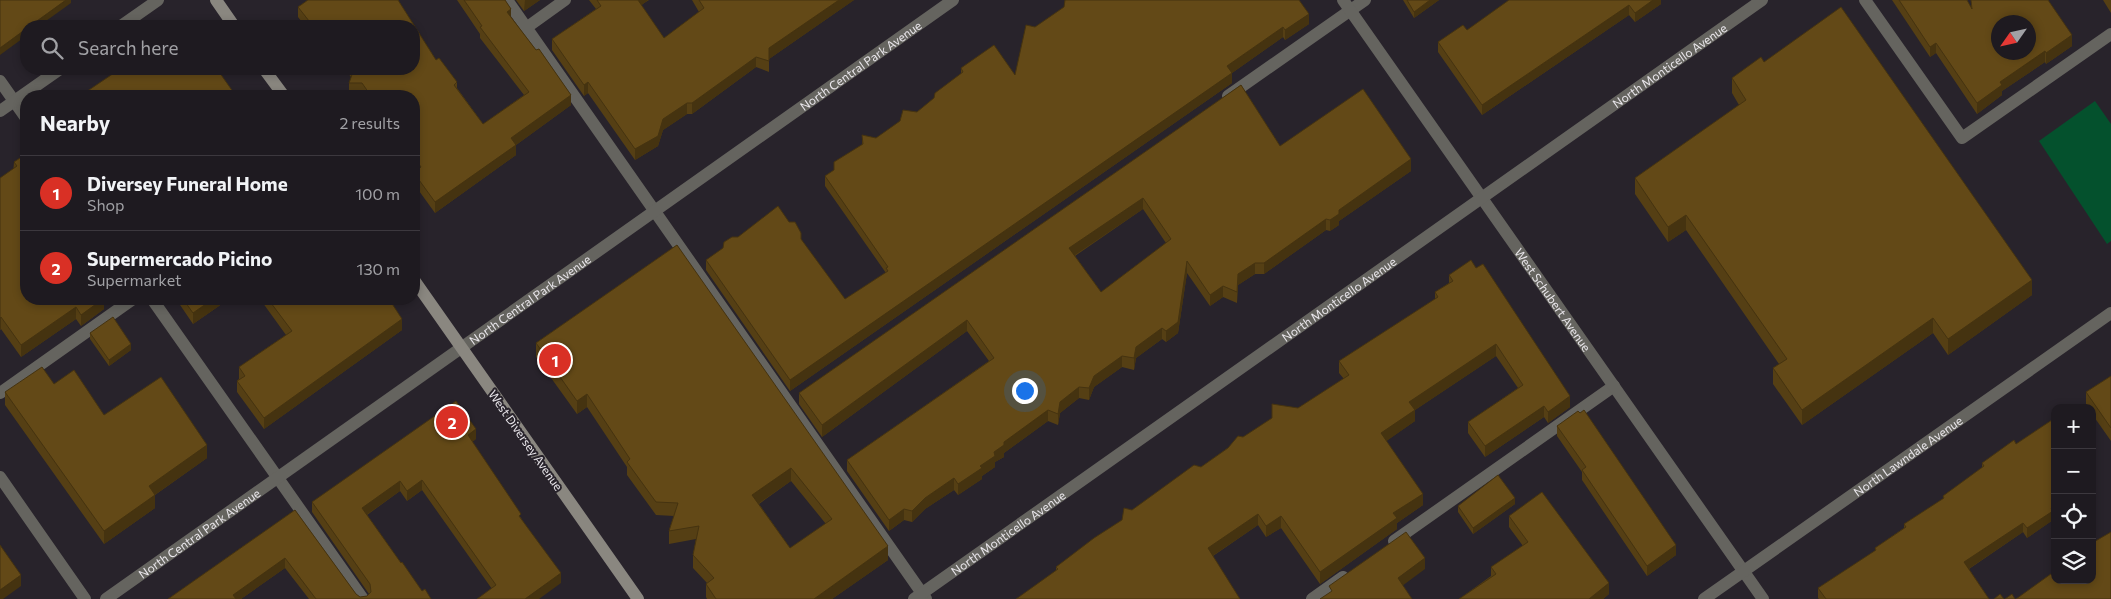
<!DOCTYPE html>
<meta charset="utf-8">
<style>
body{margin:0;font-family:Commissioner,sans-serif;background:#262329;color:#f1f3f6}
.controls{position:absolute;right:15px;bottom:15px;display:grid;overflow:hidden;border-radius:10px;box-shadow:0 2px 8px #0003}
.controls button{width:45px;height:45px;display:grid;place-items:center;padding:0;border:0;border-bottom:1px solid #3c383e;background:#1e1a20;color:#f1f3f6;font:25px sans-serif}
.compass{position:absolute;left:1991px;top:15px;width:45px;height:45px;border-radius:50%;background:#1e1a20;box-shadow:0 2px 8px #0003;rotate:236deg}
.you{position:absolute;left:1024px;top:390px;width:18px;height:18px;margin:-12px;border:4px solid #fff;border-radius:50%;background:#1a73e8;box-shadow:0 0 0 8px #1a73e833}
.badge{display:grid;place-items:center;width:32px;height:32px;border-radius:50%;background:#d93025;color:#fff;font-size:16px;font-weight:700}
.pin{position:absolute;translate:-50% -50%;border:2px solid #fff;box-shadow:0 1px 5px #0006}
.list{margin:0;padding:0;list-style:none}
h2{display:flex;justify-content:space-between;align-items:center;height:65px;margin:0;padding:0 20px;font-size:21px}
h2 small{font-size:16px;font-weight:400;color:#a1a1a5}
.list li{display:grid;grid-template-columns:32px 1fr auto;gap:15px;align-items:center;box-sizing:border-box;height:75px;padding:0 20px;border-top:1px solid #3c383e}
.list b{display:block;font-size:19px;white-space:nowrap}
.list p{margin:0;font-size:16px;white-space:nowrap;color:#a1a1a5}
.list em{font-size:16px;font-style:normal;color:#a1a1a5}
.icon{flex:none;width:28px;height:28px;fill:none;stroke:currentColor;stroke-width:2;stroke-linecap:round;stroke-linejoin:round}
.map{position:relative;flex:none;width:2111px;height:599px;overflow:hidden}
.search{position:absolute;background:#1e1a20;box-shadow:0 2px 8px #0003;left:20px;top:20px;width:400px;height:55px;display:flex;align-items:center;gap:12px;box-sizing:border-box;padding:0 18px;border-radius:20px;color:#a1a1a5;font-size:19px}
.panel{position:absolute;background:#1e1a20;box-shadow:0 2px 8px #0003;left:20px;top:90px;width:400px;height:215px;border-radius:20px}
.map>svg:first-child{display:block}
</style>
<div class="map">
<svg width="2111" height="599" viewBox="0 0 2111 599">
<rect width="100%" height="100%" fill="#28232b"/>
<path fill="#04512d" d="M 2095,101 L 2111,124 L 2111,241 L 2107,244 L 2039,141 Z"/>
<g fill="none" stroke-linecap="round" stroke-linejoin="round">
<path stroke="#65645f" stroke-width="12" d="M 507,0 L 926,599
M 1865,0 L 1962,138 L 2111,34
M 526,28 L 565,0
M 0,81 L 26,118
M 1228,96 L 1365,0
M 152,299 L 363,599
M 0,393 L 133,299
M 1394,541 L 1614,386
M 1312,599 L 1343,577"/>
<g stroke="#65645f" stroke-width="12">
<path id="s1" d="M 1343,0 L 1763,599"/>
<path d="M 121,26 L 158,0"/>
<path d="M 0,111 L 60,69"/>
<path d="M 0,477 L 85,599"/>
<path id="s2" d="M 914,599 L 1762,0"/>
<path id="s3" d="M 1704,599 L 2111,313"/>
</g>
<path stroke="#65645f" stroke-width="12" id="s4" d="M 106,599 L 953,0"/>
<path stroke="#8a8780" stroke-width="12" d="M 216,0 L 234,26
M 264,69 L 284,96
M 414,280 L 638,599"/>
</g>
<path fill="#553f14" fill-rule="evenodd" d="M 308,0 L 398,0 L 436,60 L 439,58 L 457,82 L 457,88 L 483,124 L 524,95 L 480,38 L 480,34 L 457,0 L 505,0 L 511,9 L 511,17 L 536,50 L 539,49 L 571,95 L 571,105 L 516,145 L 516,155 L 435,213 L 414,184 L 414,172 L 416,171 L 414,167 L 414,96 L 364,96 L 362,94 L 349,94 L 349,83 L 351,77 L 345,69 L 414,69 L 414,26 L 305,26 L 298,17 L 298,7 Z
M 516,0 L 540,0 L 524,11 Z
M 589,0 L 649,0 L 641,5 L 664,38 L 699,12 L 692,0 L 854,0 L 769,59 L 769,72 L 756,67 L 692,114 L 687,114 L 663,130 L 658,146 L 635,160 L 588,93 L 584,96 L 552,50 L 552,39 L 596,9 Z
M 1403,0 L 1439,0 L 1414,18 Z
M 1661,0 L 1661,4 L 1635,22 L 1629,15 L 1482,115 L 1438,52 L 1438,42 L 1467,30 Z
M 1892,0 L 1967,0 L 1971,8 L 1971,0 L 2048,0 L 2072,46 L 2046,64 L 2045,62 L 2002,91 L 2002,95 L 1977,114 L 1936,53 L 1930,57 Z
M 2103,0 L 2111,0 L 2111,13 Z
M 1309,24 L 1285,40 L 1283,37 L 1232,73 L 1232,83 L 790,391 L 706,270 L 706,260 L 801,240 L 845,299 L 886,273 L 825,186 L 825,176 L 834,170 L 834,162 L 862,145 L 862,135 L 876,138 L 917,112 L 934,98 L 961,74 L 961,68 L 1015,75 L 1035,27 Z
M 1764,62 L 2032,295 L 1948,355 L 1933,333 L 1802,425 L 1773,384 L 1773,368 L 1779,364 L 1686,230 L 1668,242 L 1635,194 L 1635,178 L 1739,105 L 1732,93 L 1732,78 Z
M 1241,85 L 1280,146 L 1411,171 L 1339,221 L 1339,225 L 1330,231 L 1326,230 L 1264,274 L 1255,274 L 1238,285 L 1237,303 L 1223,297 L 1210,306 L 1187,273 L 1178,333 L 1166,342 L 1162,339 L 1136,358 L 1134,370 L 1122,367 L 1094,387 L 1089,400 L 1079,398 L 1060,413 L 1058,425 L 1048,421 L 1004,453 L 1004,457 L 995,462 L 995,467 L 982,476 L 982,479 L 958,495 L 954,490 L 925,509 L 912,522 L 904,520 L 889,531 L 847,471 L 847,460 L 989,361 L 967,331 L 822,437 L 799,404 L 799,393 ZM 1143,209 L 1166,243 L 1101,292 L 1075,256 Z
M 26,154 L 26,299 L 104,299 L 104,309 L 81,326 L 76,319 L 21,357 L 1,329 L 0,330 L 14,162 Z
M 677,245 L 888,560 L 832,599 L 707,599 L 706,597 L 706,584 L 707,583 L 693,568 L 693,555 L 696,539 L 669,544 L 669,531 L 674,516 L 656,515 L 627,475 L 627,467 L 587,407 L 577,414 L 536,357 L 536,343 ZM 791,481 L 826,524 L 790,548 L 759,504 Z
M 1449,275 L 1570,407 L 1548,423 L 1544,417 L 1485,457 L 1468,433 L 1468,422 L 1518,388 L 1496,356 L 1415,410 L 1415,421 L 1386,441 L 1423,505 L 1397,523 L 1397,529 L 1320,584 L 1281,528 L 1266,537 L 1258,525 L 1213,556 L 1056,571 L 1056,567 L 1122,520 L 1132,510 L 1201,467 L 1243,437 L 1298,408 L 1344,379 L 1339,373 L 1339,361 L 1435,299 L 1435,292 L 1449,283 Z
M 176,299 L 229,299 L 193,324 Z
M 260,299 L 389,299 L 402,330 L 264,429 L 237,392 L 237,381 L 239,379 L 239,367 L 286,335 Z
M 90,333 L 131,350 L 109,366 L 90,339 Z
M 2111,376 L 2111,441 L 2092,414 L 2092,408 L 2088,408 L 2086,405 L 2086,392 Z
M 54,384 L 104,415 L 207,458 L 155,495 L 155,508 L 104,544 L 5,405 L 5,392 Z
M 1580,413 L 1676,555 L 1647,576 L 1582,480 L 1582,472 L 1557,436 L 1557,426 Z
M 2055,418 L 2055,515 L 2053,516 L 2053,520 L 2027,538 L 2023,532 L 1969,569 L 1989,599 L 1819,599 L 1818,598 L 1818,588 L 1875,551 L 1875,548 L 1904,528 L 1904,524 L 1943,499 L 1943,496 L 1982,468 L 1982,463 L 2016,444 Z
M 476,439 L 472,442 L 521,518 L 561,583 L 492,589 L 422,490 L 407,501 L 400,491 L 367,515 L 401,563 L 422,591 L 431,599 L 309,599 L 285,568 L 241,599 L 168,599 L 295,510 L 356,594 L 360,597 L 367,596 L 369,594 L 312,512 L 312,502 Z
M 1515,504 L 1473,534 L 1458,512 L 1458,506 Z
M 1509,516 L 1609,594 L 1603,599 L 1459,599 L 1491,576 L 1491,567 L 1523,546 L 1509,527 Z"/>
<path fill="#453310" d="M 66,0 L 71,0 L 71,3 L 39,26 L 30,26 Z
M 525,0 L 540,0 L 524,11 Z
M 637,0 L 648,0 L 637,9 Z
M 839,0 L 854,0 L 769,59 L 769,72 L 769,48 Z
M 1430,0 L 1439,0 L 1414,18 L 1414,12 Z
M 1653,0 L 1661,0 L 1661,4 L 1635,22 L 1635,13 Z
M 1629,5 L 1629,15 L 1482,115 L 1482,105 Z
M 511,9 L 511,20 L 507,12 Z
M 1309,14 L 1309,24 L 1285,40 L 1285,30 Z
M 1283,27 L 1283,37 L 1232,73 L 1232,83 L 790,391 L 790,380 L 1227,66 Z
M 26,29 L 26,36 L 0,55 L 0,48 Z
M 2072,35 L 2072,46 L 2046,64 L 2046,53 Z
M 1936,43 L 1936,53 L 1930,57 L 1930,47 Z
M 2045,51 L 2045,62 L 2002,91 L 2002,95 L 1977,114 L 1977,103 L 2000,82 Z
M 756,57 L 756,67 L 692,114 L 692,103 Z
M 588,82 L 588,93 L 584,96 L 584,85 Z
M 571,95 L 571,105 L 516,145 L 516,155 L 435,213 L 435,202 L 511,138 Z
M 687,103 L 687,114 L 663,130 L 658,146 L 635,160 L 635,149 L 663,119 Z
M 1411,159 L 1411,171 L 1339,221 L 1339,225 L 1330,231 L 1330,220 L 1339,210 Z
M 1143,198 L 1143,209 L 1069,259 L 1069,248 Z
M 1686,215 L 1686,230 L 1668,242 L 1668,227 Z
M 1326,219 L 1326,230 L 1264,274 L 1264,263 Z
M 1187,261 L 1187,273 L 1178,333 L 1166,342 L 1166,331 Z
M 1255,263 L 1255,274 L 1238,285 L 1237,303 L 1238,274 Z
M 2032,280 L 2032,295 L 1948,355 L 1948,339 Z
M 1223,286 L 1223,297 L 1210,306 L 1210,295 Z
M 99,299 L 105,299 L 104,299 L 104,309 L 81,326 L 81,315 Z
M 213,299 L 229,299 L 193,324 L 193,313 Z
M 76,307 L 76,319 L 21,357 L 21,345 Z
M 1,317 L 1,329 L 0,330 L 0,318 Z
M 1933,318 L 1933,333 L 1802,425 L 1802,410 Z
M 402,319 L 402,330 L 264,429 L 264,418 Z
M 967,320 L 967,331 L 822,437 L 822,425 Z
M 1162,328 L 1162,339 L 1136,358 L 1134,370 L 1134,358 L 1136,347 Z
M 131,344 L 131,350 L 109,366 L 109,360 Z
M 1496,344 L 1496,356 L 1415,410 L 1415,421 L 1381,445 L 1381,433 L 1409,402 Z
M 1122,356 L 1122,367 L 1094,387 L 1089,400 L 1089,388 L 1094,376 Z
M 1079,387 L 1079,398 L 1060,413 L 1058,425 L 1058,414 L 1060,402 Z
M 587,394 L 587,407 L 577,414 L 577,401 Z
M 1570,396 L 1570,407 L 1548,423 L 1548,412 Z
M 1544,406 L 1544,417 L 1485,457 L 1485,446 Z
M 1048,410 L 1048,421 L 1004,453 L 1004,457 L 995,462 L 995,467 L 982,476 L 982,479 L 958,495 L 958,484 L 980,466 L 1004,442 Z
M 476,429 L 476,439 L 468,445 L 468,435 Z
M 207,445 L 207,458 L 149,499 L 149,486 Z
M 791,468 L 791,481 L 752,508 L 752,495 Z
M 954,478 L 954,490 L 925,509 L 912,522 L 912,511 L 925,498 Z
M 2094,479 L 2094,489 L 2092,490 L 2092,481 Z
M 422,480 L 422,490 L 407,501 L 407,491 Z
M 400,481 L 400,491 L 362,518 L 362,508 Z
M 1423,494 L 1423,505 L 1397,523 L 1397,529 L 1320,584 L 1320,572 L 1393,513 Z
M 155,495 L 155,508 L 104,544 L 104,531 Z
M 1515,498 L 1515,504 L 1473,534 L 1473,528 Z
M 2055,505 L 2055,515 L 2053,516 L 2053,520 L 2027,538 L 2027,528 Z
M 904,509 L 904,520 L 889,531 L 889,520 Z
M 1258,514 L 1258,525 L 1208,559 L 1208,548 Z
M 1281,516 L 1281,528 L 1266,537 L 1266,526 Z
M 2023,523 L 2023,532 L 1964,572 L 1964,562 Z
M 1676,545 L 1676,555 L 1647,576 L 1647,566 Z
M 888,546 L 888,560 L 832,599 L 814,599 Z
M 285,558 L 285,568 L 241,599 L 233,599 L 233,595 Z
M 1425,558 L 1425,569 L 1398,589 L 1398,578 Z
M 561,573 L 561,583 L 539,599 L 525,599 Z
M 21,575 L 21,586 L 3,599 L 0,599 L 0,590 Z
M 1609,583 L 1609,594 L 1603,599 L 1589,599 Z"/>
<path fill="#634917" stroke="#453310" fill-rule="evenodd" d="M 0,0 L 66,0 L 30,26 L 26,26 L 26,29 L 0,48 Z
M 308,0 L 398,0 L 436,60 L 439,58 L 457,82 L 454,85 L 483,124 L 529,92 L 480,27 L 482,26 L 464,0 L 505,0 L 511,9 L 507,12 L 536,50 L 539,49 L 571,95 L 511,138 L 516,145 L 435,202 L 414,173 L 421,167 L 414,157 L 414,96 L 371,96 L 362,83 L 349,83 L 354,69 L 414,69 L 414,26 L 313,26 L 298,7 Z
M 597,0 L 638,0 L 664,38 L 704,8 L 699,0 L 839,0 L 769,48 L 769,61 L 756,57 L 692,103 L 687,103 L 663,119 L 658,136 L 635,149 L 588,82 L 584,85 L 552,39 L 601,6 Z
M 1065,0 L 1299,0 L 1309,14 L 1285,30 L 1283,27 L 1227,66 L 1232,73 L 790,380 L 706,260 L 723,248 L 724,242 L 732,237 L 738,237 L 778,206 L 789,222 L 795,222 L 801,233 L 801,239 L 845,299 L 888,271 L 886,268 L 888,267 L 825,176 L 834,170 L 834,162 L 863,144 L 862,135 L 876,138 L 900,121 L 903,110 L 917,112 L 934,98 L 935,93 L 963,72 L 961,68 L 994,45 L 1015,75 L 1026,25 L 1035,27 L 1064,7 Z
M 1407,0 L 1430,0 L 1414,12 Z
M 1509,0 L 1653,0 L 1635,13 L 1629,5 L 1482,105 L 1438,42 L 1463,25 L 1467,30 Z
M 1899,0 L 1967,0 L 1972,9 L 1971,0 L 2048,0 L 2072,35 L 2046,53 L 2045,51 L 2000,82 L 2002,85 L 1977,103 L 1936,43 L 1930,47 ZM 1998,22 L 2028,22 L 2028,52 L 1998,52 Z
M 1841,7 L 2032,280 L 1948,339 L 1933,318 L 1802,410 L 1773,368 L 1787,359 L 1686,215 L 1668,227 L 1635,178 L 1746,100 L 1732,78 L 1761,57 L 1764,62 Z
M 187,21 L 197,24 L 198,26 L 180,26 Z
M 120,69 L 217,69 L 236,96 L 80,96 Z
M 1241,85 L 1280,146 L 1363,89 L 1411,159 L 1339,210 L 1339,214 L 1330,220 L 1326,219 L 1264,263 L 1255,263 L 1238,274 L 1237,292 L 1223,286 L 1210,295 L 1187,261 L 1178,322 L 1166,331 L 1162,328 L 1136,347 L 1134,358 L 1122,356 L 1094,376 L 1089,388 L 1079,387 L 1060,402 L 1058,414 L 1048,410 L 1004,442 L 1004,445 L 994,452 L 995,456 L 980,466 L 982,468 L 958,484 L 954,478 L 925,498 L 912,511 L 904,509 L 889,520 L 847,460 L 994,358 L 967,320 L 822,425 L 799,393 ZM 1143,198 L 1171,239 L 1101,292 L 1069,248 Z
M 26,154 L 26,299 L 103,299 L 81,315 L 76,307 L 21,345 L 1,317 L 0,318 L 0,178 L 17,166 L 14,162 Z
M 677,245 L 888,546 L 814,599 L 716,599 L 706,584 L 714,578 L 693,555 L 699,526 L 669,531 L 678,503 L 656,502 L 627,462 L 630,459 L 587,394 L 577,401 L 536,343 ZM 791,468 L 832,519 L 790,548 L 752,495 Z
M 1471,260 L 1476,268 L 1483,264 L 1570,396 L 1548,412 L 1544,406 L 1485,446 L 1468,422 L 1523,385 L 1496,344 L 1409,402 L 1415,410 L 1381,433 L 1423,494 L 1393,513 L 1397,518 L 1320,572 L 1281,516 L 1266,526 L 1258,514 L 1208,548 L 1240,599 L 1016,599 L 1058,569 L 1056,567 L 1094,538 L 1122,520 L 1124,508 L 1132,510 L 1194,465 L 1201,467 L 1228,448 L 1238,436 L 1243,437 L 1272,418 L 1272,404 L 1298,408 L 1349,375 L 1339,361 L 1438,297 L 1435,292 L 1453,281 L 1449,275 Z
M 183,299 L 213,299 L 193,313 Z
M 268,299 L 389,299 L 402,319 L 264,418 L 237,381 L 245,376 L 239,367 L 292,331 Z
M 113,317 L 131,344 L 109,360 L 90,333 Z
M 42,367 L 54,384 L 74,370 L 104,415 L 161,377 L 207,445 L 149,486 L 155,495 L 104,531 L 5,392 Z
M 2111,376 L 2111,428 L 2086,392 Z
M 456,401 L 476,429 L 468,435 L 521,514 L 519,516 L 561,573 L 525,599 L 477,599 L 496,585 L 422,480 L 407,491 L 400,481 L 362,508 L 401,563 L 402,562 L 422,591 L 425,589 L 431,599 L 316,599 L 285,558 L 233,595 L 236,599 L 168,599 L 295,510 L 356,594 L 360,597 L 367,596 L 371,592 L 370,584 L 312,502 Z
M 1584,410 L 1676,545 L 1647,566 L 1582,470 L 1586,467 L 1557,426 L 1578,411 L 1580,413 Z
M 2055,418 L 2055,505 L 2051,508 L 2053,511 L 2027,528 L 2023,523 L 1964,562 L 1989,599 L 1826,599 L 1818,588 L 1876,550 L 1875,548 L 1906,527 L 1904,524 L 1944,498 L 1943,496 L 1984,466 L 1982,463 L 2014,440 L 2016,444 Z
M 1498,475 L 1515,498 L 1473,528 L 1458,506 Z
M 1542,492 L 1609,583 L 1589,599 L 1459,599 L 1496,574 L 1491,567 L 1528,542 L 1509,516 Z
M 1406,532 L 1425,558 L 1398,578 L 1412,599 L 1320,599 L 1332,591 L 1329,586 Z
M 2111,532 L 2111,599 L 2016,599 L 2055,571 L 2055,580 L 2092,580 L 2092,543 Z
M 0,545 L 21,575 L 0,590 Z
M 2000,594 L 2004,599 L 1994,599 Z
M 2012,594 L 2015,599 L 2005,599 Z"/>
<g text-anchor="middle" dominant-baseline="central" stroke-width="4" stroke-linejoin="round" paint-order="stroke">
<g font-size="12" fill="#eae7ec" stroke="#28232b">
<text stroke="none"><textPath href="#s4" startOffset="924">North Central Park Avenue</textPath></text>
<text stroke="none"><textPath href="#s2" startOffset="925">North Monticello Avenue</textPath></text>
<text stroke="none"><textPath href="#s4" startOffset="519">North Central Park Avenue</textPath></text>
<text stroke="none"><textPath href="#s2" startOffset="520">North Monticello Avenue</textPath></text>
<text stroke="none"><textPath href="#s1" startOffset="366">West Schubert Avenue</textPath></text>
<text transform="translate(526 440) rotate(55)">West Diversey Avenue</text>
<text stroke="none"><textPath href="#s3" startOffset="249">North Lawndale Avenue</textPath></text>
<text stroke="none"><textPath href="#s4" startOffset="114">North Central Park Avenue</textPath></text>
<text stroke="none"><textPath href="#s2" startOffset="115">North Monticello Avenue</textPath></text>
</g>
</g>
</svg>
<div class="controls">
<button>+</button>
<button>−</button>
<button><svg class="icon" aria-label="locate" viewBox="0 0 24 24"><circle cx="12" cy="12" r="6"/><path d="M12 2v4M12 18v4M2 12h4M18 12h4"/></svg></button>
<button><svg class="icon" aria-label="layers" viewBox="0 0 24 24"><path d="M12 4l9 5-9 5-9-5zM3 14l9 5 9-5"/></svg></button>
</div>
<svg class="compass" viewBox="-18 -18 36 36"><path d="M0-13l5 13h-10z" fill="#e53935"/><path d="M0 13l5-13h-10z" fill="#a1a1a5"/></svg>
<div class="you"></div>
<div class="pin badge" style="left:555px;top:360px">1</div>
<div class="pin badge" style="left:452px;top:422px">2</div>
<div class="search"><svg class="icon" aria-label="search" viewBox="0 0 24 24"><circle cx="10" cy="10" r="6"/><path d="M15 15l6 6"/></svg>Search here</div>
<section class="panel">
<h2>Nearby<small>2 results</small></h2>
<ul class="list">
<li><span class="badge">1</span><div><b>Diversey Funeral Home</b><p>Shop</p></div><em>100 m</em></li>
<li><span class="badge">2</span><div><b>Supermercado Picino</b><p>Supermarket</p></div><em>130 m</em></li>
</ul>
</section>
</div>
